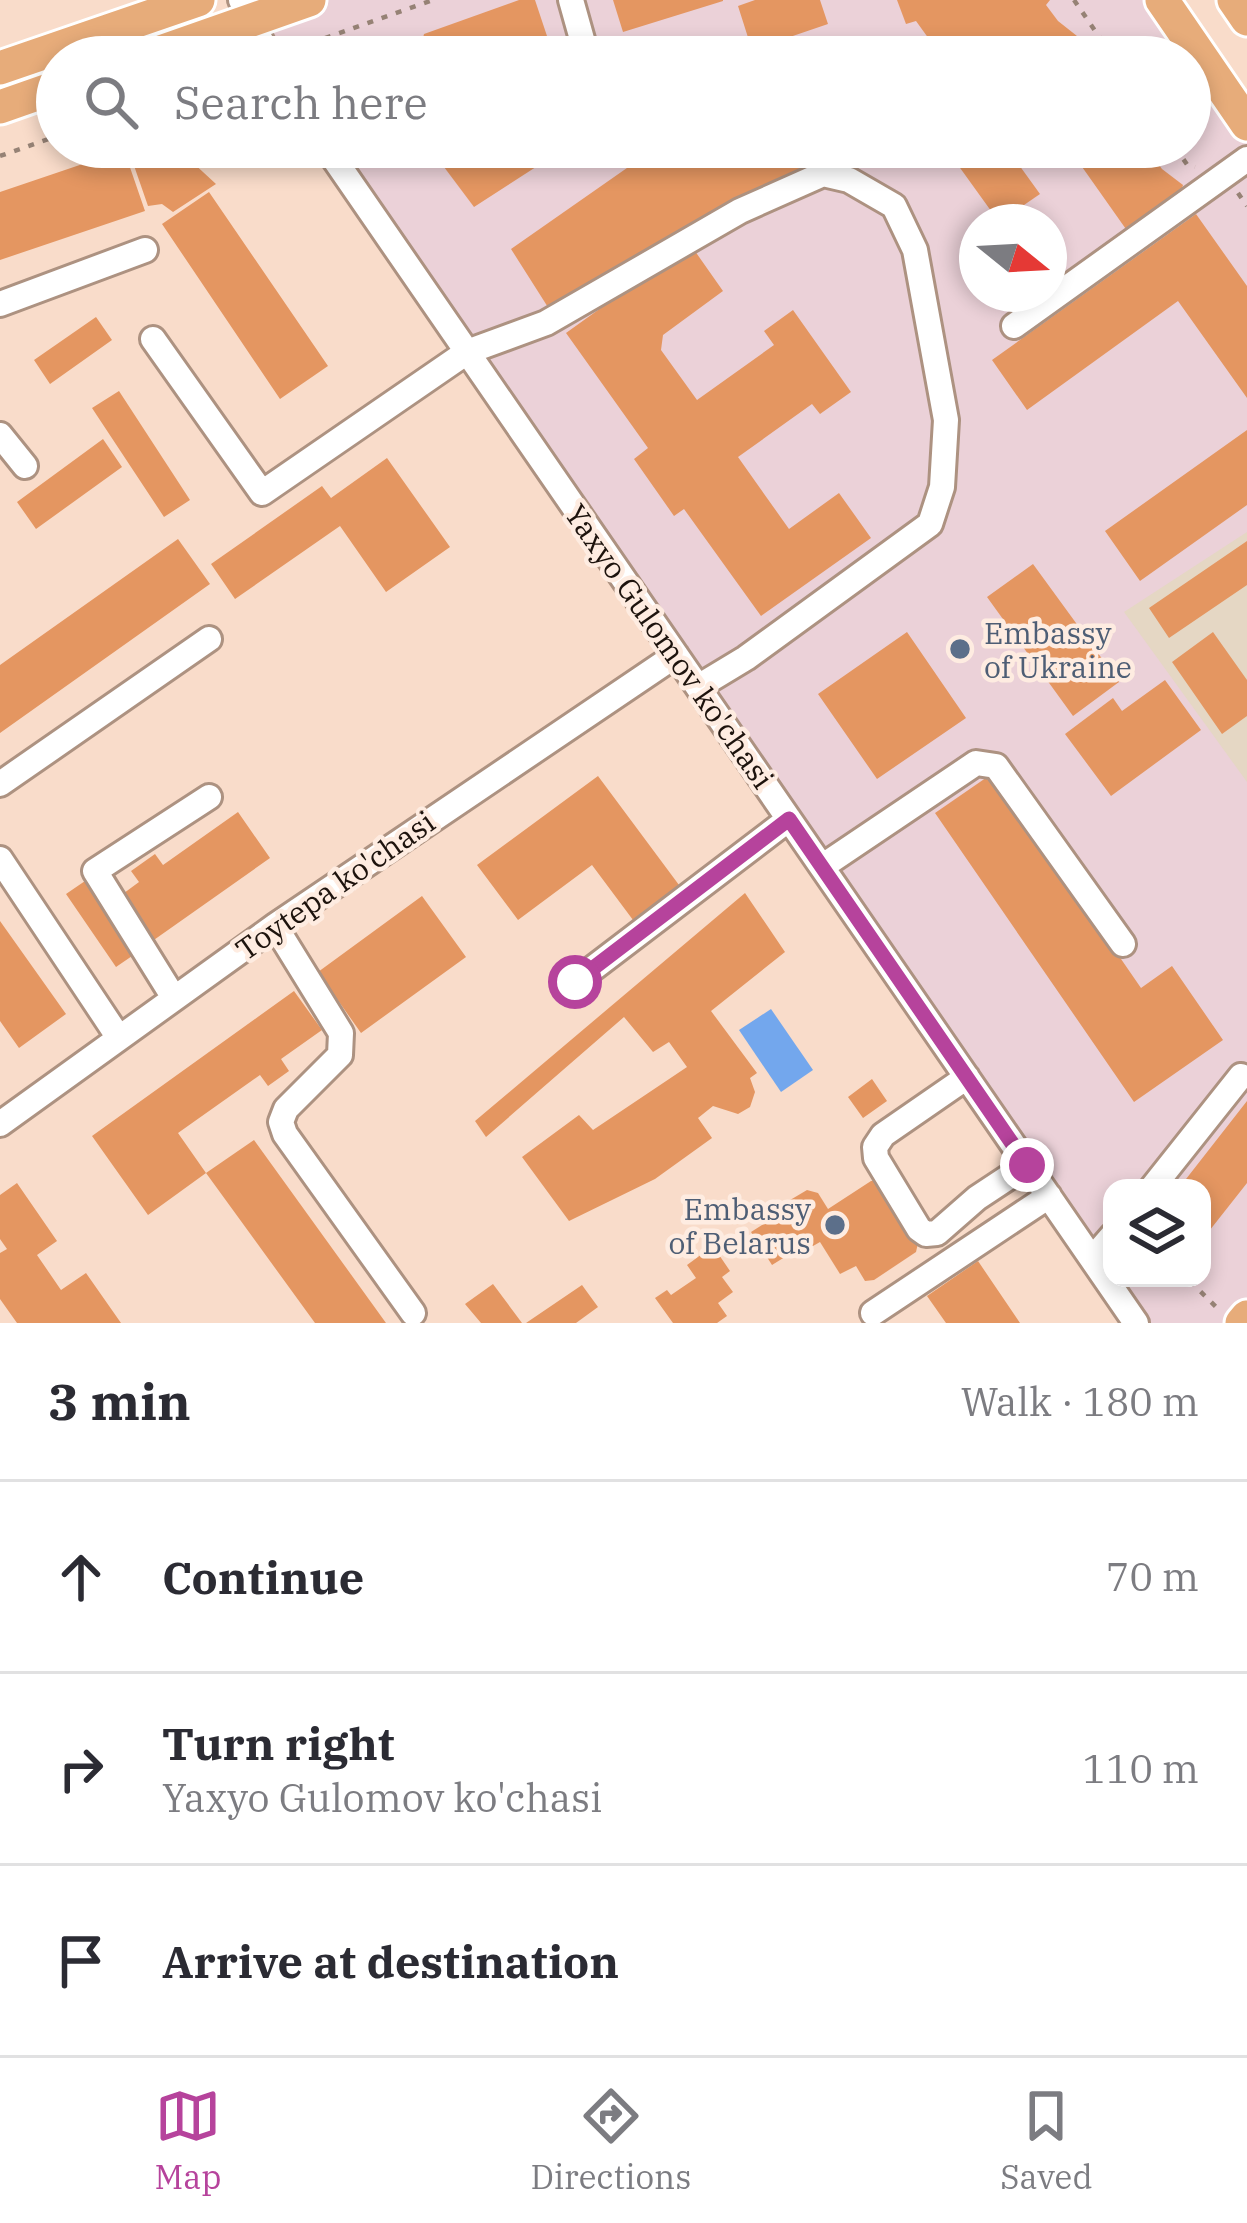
<!DOCTYPE html>
<meta charset="utf-8">
<style>
body{margin:0;font-family:"IBM Plex Serif",serif;background:#f7f7f7;color:#2b2b33}
.controls{position:absolute;right:36px;bottom:36px;display:grid;overflow:hidden;border-radius:24px;box-shadow:0 6px 18px #0003}
.controls button{width:108px;height:108px;display:grid;place-items:center;padding:0;border:0;border-bottom:3px solid #e1e1e2;background:#fff;color:#2b2b33;font:60px sans-serif}
.compass{position:absolute;left:959px;top:204px;width:108px;height:108px;border-radius:50%;background:#fff;box-shadow:0 6px 18px #0003;rotate:108deg}
.stop{position:absolute;width:36px;height:36px;margin:-27px;border:9px solid #b6439c;border-radius:50%;background:#fff}
.stop.end{background:#b6439c;border-color:#fff;box-shadow:0 3px 12px #0008}
.list{margin:0;padding:0;list-style:none}
h2{display:flex;justify-content:space-between;align-items:center;height:156px;margin:0;padding:0 48px;font-size:51px}
h2 small{font-size:39px;font-weight:400;color:#7c7c81}
.list li{display:grid;grid-template-columns:78px 1fr auto;gap:36px;align-items:center;box-sizing:border-box;height:192px;padding:0 48px;border-top:3px solid #e1e1e2}
.list b{display:block;font-size:45px;white-space:nowrap}
.list p{margin:0;font-size:39px;white-space:nowrap;color:#7c7c81}
.list em{font-size:39px;font-style:normal;color:#7c7c81}
.icon{flex:none;width:66px;height:66px;fill:none;stroke:currentColor;stroke-width:2;stroke-linecap:round;stroke-linejoin:round}
.map{position:relative;flex:none;width:1247px;height:1323px;overflow:hidden}
.search{position:absolute;background:#fff;box-shadow:0 6px 18px #0003;left:36px;right:36px;top:36px;height:132px;display:flex;align-items:center;gap:30px;box-sizing:border-box;padding:0 42px;border-radius:66px;color:#7c7c81;font-size:45px}
.sheet{height:732px;background:#fff}
nav{display:flex;justify-content:space-around;align-items:center;box-sizing:border-box;height:168px;border-top:3px solid #e1e1e2;background:#fff;font-size:33px;color:#7c7c81}
nav a{display:grid;justify-items:center;gap:6px}
nav .on{color:#b6439c}
.map>svg:first-child{display:block}
</style>
<div class="map">
<svg width="1247" height="1323" viewBox="0 0 1247 1323">
<rect width="100%" height="100%" fill="#f9dcca"/>
<path fill="#ebd1d8" fill-rule="evenodd" d="M 309,0 L 1162,0 L 1247,124 L 1247,1317 L 1242,1323 L 1136,1323 L 326,147 L 1190,147 L 1190,57 L 269,57 L 251,21 ZM 977,222 L 1049,222 L 1049,294 L 977,294 ZM 1112,1188 L 1202,1188 L 1202,1278 L 1112,1278 Z"/>
<path fill="#e5d7c4" d="M 1247,532 L 1247,782 L 1124,612 Z"/>
<path fill="#73a7ed" d="M 771,1009 L 813,1070 L 781,1092 L 739,1030 Z"/>
<path fill="#e49661" d="M 519,0 L 535,0 L 554,57 L 418,57 L 424,34 Z
M 613,0 L 723,0 L 723,1 L 623,32 Z
M 755,0 L 820,0 L 828,24 L 752,50 L 738,6 Z
M 897,0 L 1050,0 L 1046,5 L 1058,21 L 1077,36 L 1072,42 L 1083,57 L 904,57 L 929,39 L 916,21 L 906,24 Z
M 739,45 L 743,57 L 708,57 L 708,56 Z
M 429,147 L 527,147 L 539,165 L 474,207 Z
M 657,147 L 852,147 L 775,184 L 551,312 L 511,249 Z
M 945,147 L 1006,147 L 1040,194 L 999,222 Z
M 1068,147 L 1157,147 L 1151,154 L 1162,169 L 1183,185 L 1180,195 L 1128,232 Z
M 124,150 L 145,211 L 0,260 L 0,192 Z
M 155,153 L 190,160 L 216,184 L 173,212 L 162,204 L 148,206 L 131,157 Z
M 209,192 L 328,366 L 280,399 L 162,224 Z
M 1196,214 L 1247,286 L 1247,398 L 1178,301 L 1027,410 L 992,360 Z
M 690,244 L 723,291 L 663,335 L 661,350 L 697,400 L 774,345 L 764,331 L 793,310 L 851,392 L 820,414 L 812,404 L 738,457 L 789,529 L 839,493 L 871,538 L 761,616 L 684,509 L 674,516 L 634,459 L 648,448 L 566,333 Z
M 96,317 L 112,340 L 50,384 L 34,360 Z
M 119,391 L 190,500 L 164,517 L 92,408 Z
M 1247,430 L 1247,505 L 1140,581 L 1105,531 Z
M 103,439 L 122,467 L 36,529 L 17,502 Z
M 387,458 L 450,547 L 386,592 L 340,526 L 235,599 L 211,564 L 322,486 L 331,498 Z
M 178,539 L 210,584 L 0,733 L 0,665 Z
M 1247,541 L 1247,585 L 1169,638 L 1149,608 Z
M 1033,564 L 1119,682 L 1073,716 L 987,597 Z
M 907,632 L 966,718 L 877,779 L 818,694 Z
M 1213,632 L 1247,680 L 1247,716 L 1222,734 L 1172,662 Z
M 1165,680 L 1201,730 L 1111,796 L 1065,734 L 1113,698 L 1122,711 Z
M 993,773 L 1141,988 L 1172,966 L 1223,1040 L 1134,1102 L 935,813 Z
M 598,776 L 679,885 L 633,920 L 592,865 L 518,920 L 477,865 Z
M 238,812 L 270,858 L 151,942 L 120,896 L 139,882 L 131,871 L 155,854 L 163,865 Z
M 85,881 L 135,954 L 116,967 L 66,894 Z
M 745,893 L 785,952 L 711,1011 L 757,1073 L 750,1078 L 755,1092 L 750,1107 L 738,1114 L 713,1106 L 698,1118 L 712,1138 L 655,1179 L 569,1221 L 522,1157 L 579,1115 L 593,1130 L 687,1067 L 669,1042 L 653,1052 L 624,1017 L 486,1137 L 475,1121 Z
M 422,896 L 466,957 L 361,1033 L 318,972 Z
M 0,921 L 66,1014 L 19,1048 L 0,1021 Z
M 294,991 L 322,1030 L 281,1059 L 289,1071 L 268,1086 L 260,1075 L 178,1133 L 206,1173 L 148,1215 L 92,1136 Z
M 872,1079 L 887,1101 L 863,1118 L 848,1097 Z
M 1247,1101 L 1247,1183 L 1206,1235 L 1202,1232 L 1202,1188 L 1179,1188 Z
M 254,1140 L 386,1323 L 315,1323 L 206,1173 Z
M 880,1180 L 918,1243 L 916,1252 L 874,1280 L 865,1281 L 856,1266 L 840,1274 L 820,1242 L 806,1250 L 801,1247 L 772,1265 L 751,1232 L 773,1218 L 775,1209 L 807,1190 L 818,1193 L 828,1209 L 871,1181 Z
M 17,1183 L 57,1241 L 37,1255 L 61,1290 L 86,1273 L 121,1323 L 17,1323 L 0,1299 L 0,1253 L 7,1249 L 0,1239 L 0,1195 Z
M 713,1246 L 730,1271 L 722,1277 L 733,1292 L 718,1303 L 727,1316 L 717,1323 L 673,1323 L 655,1298 L 667,1290 L 671,1295 L 696,1278 L 687,1265 Z
M 978,1261 L 1020,1323 L 946,1323 L 927,1296 Z
M 493,1284 L 522,1323 L 481,1323 L 465,1304 Z
M 582,1285 L 598,1307 L 576,1323 L 526,1323 Z"/>
<g fill="none" stroke-linecap="round" stroke-linejoin="round">
<g stroke="#ad9281" stroke-width="30">
<path id="minor" d="M 241,0 L 269,57
M 571,0 L 587,57
M 326,147 L 1136,1323
M 0,304 L 145,250
M 1014,326 L 1247,159
M 153,339 L 262,493 L 467,352 L 546,323 L 740,211 L 823,174 L 849,180 L 894,206 L 915,250 L 946,420 L 942,487 L 930,524 L 746,658 L 698,687
M 0,435 L 25,466
M 0,784 L 209,639
M 0,859 L 119,1038
M 823,866 L 976,763 L 996,766 L 1123,944
M 275,926 L 341,1033 L 340,1055 L 286,1109 L 281,1122 L 285,1134 L 413,1313
M 575,982 L 789,819
M 174,998 L 95,871 L 209,797
M 967,1077 L 883,1135 L 875,1147 L 876,1158 L 919,1229 L 926,1234 L 937,1233 L 977,1198 L 1027,1165
M 0,1124 L 275,926 L 676,655
M 1152,1188 L 1241,1076
M 1092,1259 L 1112,1236
M 873,1313 L 1049,1196"/>
</g>
<g stroke="#fff" stroke-width="39">
<path id="major" d="M 1162,0 L 1247,124
M 1234,0 L 1247,19
M 146,57 L 309,0
M 0,68 L 198,0
M 0,107 L 57,87
M 1242,1323 L 1247,1317"/>
</g>
<path stroke="#968275" stroke-width="4.5" stroke-dasharray="6 9" stroke-linecap="butt" d="M 1074,0 L 1113,57
M 325,38 L 433,0
M 1175,147 L 1188,166 L 1195,167
M 0,156 L 57,136
M 1238,193 L 1247,206
M 1190,1281 L 1220,1311"/>
<use href="#minor" stroke="#fff" stroke-width="24"/>
<use href="#major" stroke="#e7ac7a" stroke-width="33"/>
</g>
<g fill="none" stroke-linecap="round" stroke-linejoin="round">
<path stroke="#b6439c" stroke-width="15" d="M 575,982 L 789,819 L 1027,1165"/>
</g>
<g fill="#5c6f8a" stroke="#feece1" stroke-width="4.5">
<circle cx="960" cy="649" r="12"/>
<circle cx="835" cy="1225" r="12"/>
</g>
<g text-anchor="middle" dominant-baseline="central" stroke-width="9" stroke-linejoin="round" paint-order="stroke">
<g font-size="30" fill="#4e5e75" stroke="#feece1" text-anchor="start">
<text x="984" y="632">Embassy<tspan x="984" dy="34">of Ukraine</tspan></text>
<text x="811" y="1208" text-anchor="end">Embassy<tspan x="811" dy="34">of Belarus</tspan></text>
</g>
<g font-size="30" fill="#1d130d" stroke="#feece1">
<text transform="translate(670 646) rotate(55)">Yaxyo Gulomov ko'chasi</text>
<text transform="translate(335 885) rotate(-35)">Toytepa ko'chasi</text>
</g>
</g>
</svg>
<div class="controls">
<button><svg class="icon" aria-label="layers" viewBox="0 0 24 24"><path d="M12 4l9 5-9 5-9-5zM3 14l9 5 9-5"/></svg></button>
</div>
<svg class="compass" viewBox="-18 -18 36 36"><path d="M0-13l5 13h-10z" fill="#e53935"/><path d="M0 13l5-13h-10z" fill="#7c7c81"/></svg>
<div class="stop" style="left:575px;top:982px"></div>
<div class="stop end" style="left:1027px;top:1165px"></div>
<div class="search"><svg class="icon" aria-label="search" viewBox="0 0 24 24"><circle cx="10" cy="10" r="6"/><path d="M15 15l6 6"/></svg>Search here</div>
</div>
<section class="sheet">
<h2>3 min<small>Walk · 180 m</small></h2>
<ul class="list">
<li><svg class="icon" aria-label="ahead" viewBox="0 0 24 24"><path d="M12 20V5M6 11l6-6 6 6"/></svg><div><b>Continue</b></div><em>70 m</em></li>
<li><svg class="icon" aria-label="right" viewBox="0 0 24 24"><path d="M7 20v-9h11M14 6l5 5-5 5"/></svg><div><b>Turn right</b><p>Yaxyo Gulomov ko'chasi</p></div><em>110 m</em></li>
<li><svg class="icon" aria-label="arrive" viewBox="0 0 24 24"><path d="M6 21V4h12l-3 4 3 4H6"/></svg><div><b>Arrive at destination</b></div></li>
</ul>
</section>
<nav>
<a class="on"><svg class="icon" aria-label="map" viewBox="0 0 24 24"><path d="M3 6l6-2 6 2 6-2v14l-6 2-6-2-6 2zM9 4v14M15 6v14"/></svg>Map</a>
<a><svg class="icon" aria-label="directions" viewBox="0 0 24 24"><path d="M12 3l9 9-9 9-9-9zM9 14v-3h6M13 9l2 2-2 2"/></svg>Directions</a>
<a><svg class="icon" aria-label="saved" viewBox="0 0 24 24"><path d="M7 4h10v16l-5-4-5 4z"/></svg>Saved</a>
</nav>
